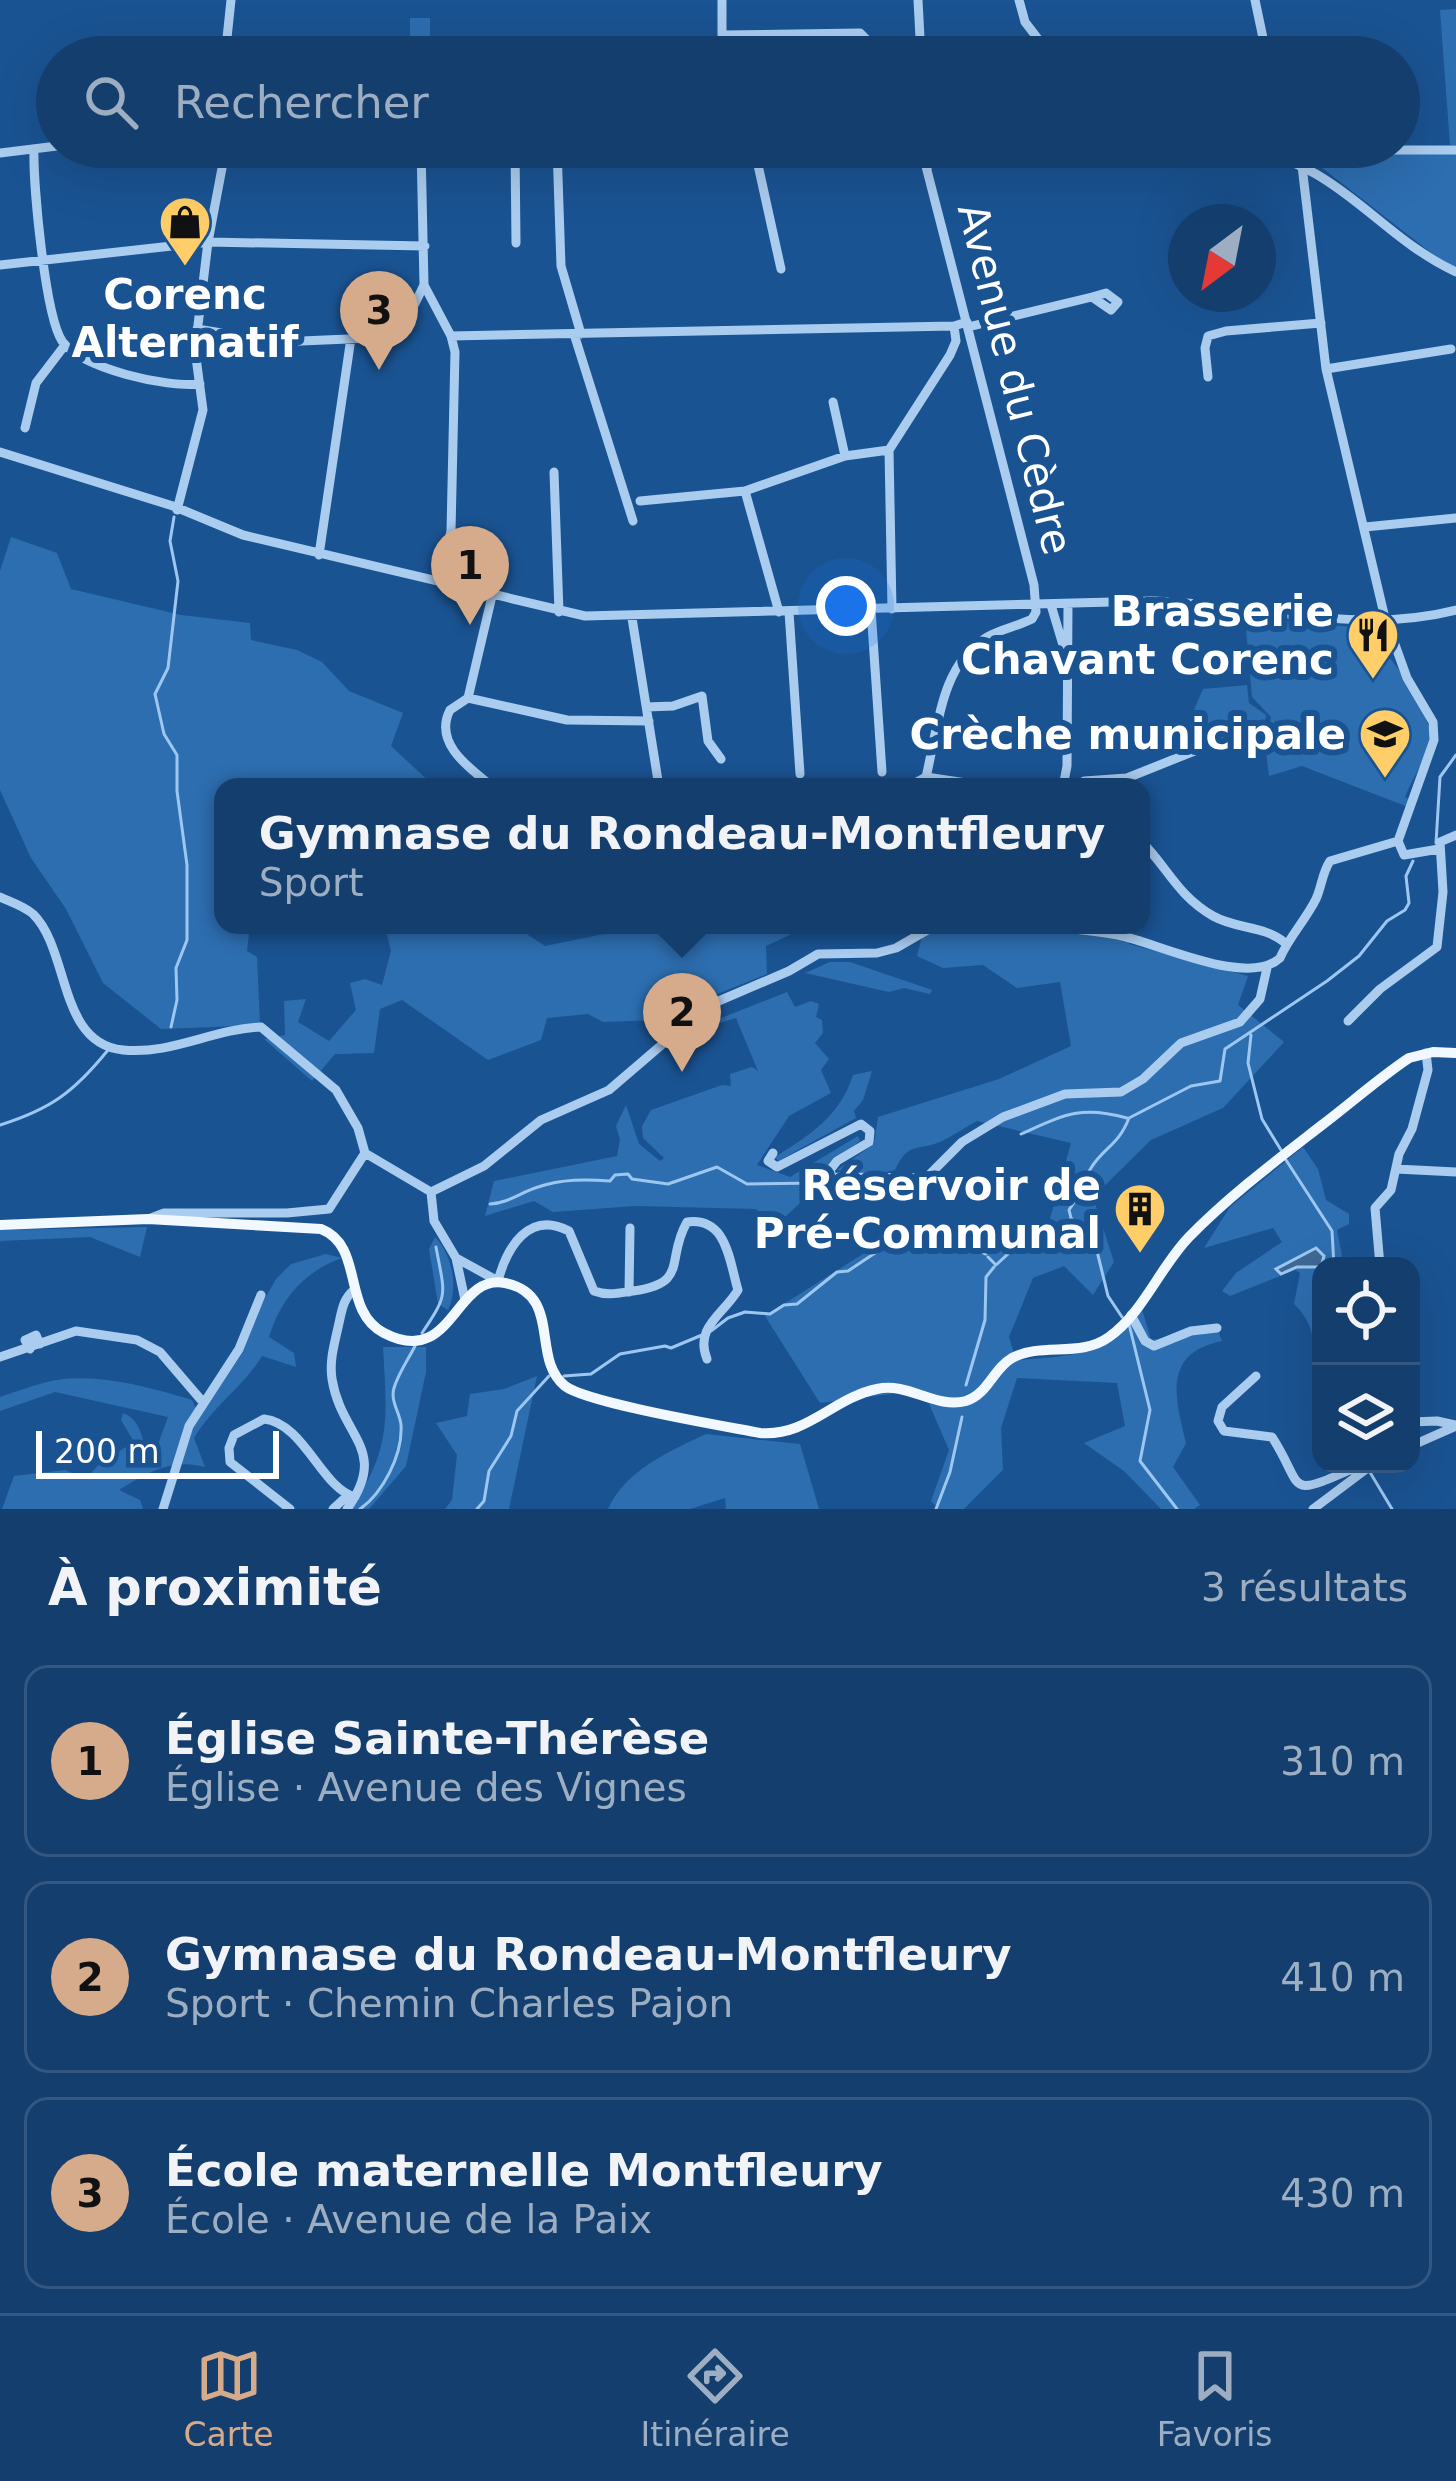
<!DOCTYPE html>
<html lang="fr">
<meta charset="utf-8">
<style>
body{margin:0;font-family:"DejaVu Sans",sans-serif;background:#214976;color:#f1f3f6}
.controls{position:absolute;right:36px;bottom:36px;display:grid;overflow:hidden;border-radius:24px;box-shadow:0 12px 48px #0002}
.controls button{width:108px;height:108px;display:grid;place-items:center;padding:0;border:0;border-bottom:3px solid #335781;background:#143e6e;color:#f1f3f6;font:60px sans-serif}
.compass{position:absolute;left:1168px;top:204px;width:108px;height:108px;border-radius:50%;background:#143e6e;box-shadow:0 12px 48px #0002;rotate:212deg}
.scale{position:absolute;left:36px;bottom:30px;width:243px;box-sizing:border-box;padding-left:12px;border:6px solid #fff;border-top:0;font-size:33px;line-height:42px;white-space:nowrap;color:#fff;-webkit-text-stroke:9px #1a5392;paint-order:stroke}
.you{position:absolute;left:846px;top:606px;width:42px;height:42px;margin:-30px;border:9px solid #fff;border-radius:50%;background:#1a73e8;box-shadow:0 0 0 18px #1a73e833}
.badge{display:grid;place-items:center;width:78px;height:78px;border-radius:50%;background:#d6ab8b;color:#111;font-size:39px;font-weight:700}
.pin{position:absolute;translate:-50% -99px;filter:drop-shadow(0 3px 6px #0008)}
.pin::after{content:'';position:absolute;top:63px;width:42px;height:36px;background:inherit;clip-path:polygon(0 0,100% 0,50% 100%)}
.popup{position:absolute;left:214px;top:778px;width:936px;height:156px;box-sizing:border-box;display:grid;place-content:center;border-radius:24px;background:#143e6e;filter:drop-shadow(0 3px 9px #0005);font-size:39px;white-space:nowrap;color:#9daec2}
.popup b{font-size:45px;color:#f1f3f6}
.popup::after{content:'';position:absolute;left:50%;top:100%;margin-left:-24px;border:24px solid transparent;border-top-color:#143e6e}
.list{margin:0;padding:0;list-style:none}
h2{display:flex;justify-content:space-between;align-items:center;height:156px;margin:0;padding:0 48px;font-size:51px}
h2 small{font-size:39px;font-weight:400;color:#9daec2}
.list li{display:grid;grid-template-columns:78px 1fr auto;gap:36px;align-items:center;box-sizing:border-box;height:192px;margin:0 24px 24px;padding:0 24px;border:3px solid #335781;border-radius:24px}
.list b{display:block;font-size:45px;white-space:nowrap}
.list p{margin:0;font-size:39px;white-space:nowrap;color:#9daec2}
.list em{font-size:39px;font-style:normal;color:#9daec2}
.icon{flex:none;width:66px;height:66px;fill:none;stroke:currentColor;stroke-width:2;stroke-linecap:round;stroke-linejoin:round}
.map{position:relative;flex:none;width:1456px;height:1509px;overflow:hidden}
.search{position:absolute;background:#143e6e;box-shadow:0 12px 48px #0002;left:36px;right:36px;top:36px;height:132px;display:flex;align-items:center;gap:30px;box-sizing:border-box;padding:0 42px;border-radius:66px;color:#9daec2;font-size:45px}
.sheet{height:804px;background:#143e6e}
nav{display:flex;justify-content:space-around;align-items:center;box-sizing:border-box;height:168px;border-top:3px solid #335781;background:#143e6e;font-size:33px;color:#9daec2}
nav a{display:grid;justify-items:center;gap:6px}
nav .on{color:#d6ab8b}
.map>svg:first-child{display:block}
</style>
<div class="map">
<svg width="1456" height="1509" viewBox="0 0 1456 1509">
<rect width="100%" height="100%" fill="#1a5392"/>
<path fill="#2d6eb1" d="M 1456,9 L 1456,145 L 1450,145 L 1440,10 Z
M 410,18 L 430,18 L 430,57 L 410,57 Z
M 1376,151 L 1456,152 L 1456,268 L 1434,255 L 1321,167 L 1321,156 Z
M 11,537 L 57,553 L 71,589 L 181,615 L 250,623 L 251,640 L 297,650 L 322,662 L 349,691 L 403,713 L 391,746 L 435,787 L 223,787 L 223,925 L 250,925 L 247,951 L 257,957 L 260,1025 L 161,1029 L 103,983 L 66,909 L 31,858 L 0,790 L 0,571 Z
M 1245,617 L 1386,630 L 1386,654 C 1400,668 1432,718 1430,738 C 1427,759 1413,776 1405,797 L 1410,800 L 1408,807 L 1302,766 L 1269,776 L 1265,745 L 1271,717 L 1252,697 Z
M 1247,685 L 1249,703 L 1266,715 L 1263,741 L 1230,738 L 1228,743 L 1199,745 L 1193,712 L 1203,689 Z
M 360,925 L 513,925 L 545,946 L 648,925 L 811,925 L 766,946 L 767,974 L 700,1001 L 681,1019 L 603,1022 L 588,1014 L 547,1018 L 541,1040 L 488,1060 L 402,1000 L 380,1009 L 374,1053 L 335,1054 L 312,1081 L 264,1039 L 285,1035 L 284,1001 L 306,999 L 298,1022 L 329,1041 L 356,1010 L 350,983 L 365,979 L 382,985 L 391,951 L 387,935 Z
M 951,925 L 1122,925 L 1129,944 L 1248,976 L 1238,1005 L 1284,1042 L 1223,1108 L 1151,1140 L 1093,1197 L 1114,1262 L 1093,1295 L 1064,1266 L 1033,1278 L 1009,1337 L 1016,1360 C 1075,1356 1102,1356 1142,1309 L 1151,1340 L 1218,1330 L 1222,1341 C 1162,1353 1175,1398 1186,1443 L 1173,1467 L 1200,1505 L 1194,1509 L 1161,1509 L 1124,1471 L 1084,1443 L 1125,1426 L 1117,1383 L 1017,1378 L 1001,1428 L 1003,1470 L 964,1509 L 939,1509 L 931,1501 L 949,1450 L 923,1390 L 820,1403 L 765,1316 L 885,1240 L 994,1248 L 1049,1222 L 1071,1143 L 977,1121 C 966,1127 954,1135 942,1141 C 918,1152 909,1140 895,1170 L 864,1177 L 837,1170 L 874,1144 L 878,1117 L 999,1079 L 1071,1046 L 1060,982 L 1017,988 L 983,965 L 943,968 L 917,956 L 922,937 Z
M 830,962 L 850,962 L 932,990 L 930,994 L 904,988 L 889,992 L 805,973 Z
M 787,992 L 795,1007 L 811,1001 L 819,1004 L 816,1017 L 822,1020 L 823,1033 L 815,1043 L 829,1059 L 821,1070 L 831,1093 L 789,1116 L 757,1165 L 790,1177 L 858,1136 L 860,1141 L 816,1178 L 799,1204 L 774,1227 L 756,1209 L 635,1206 L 553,1212 L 534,1201 L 485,1216 L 494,1181 L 617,1156 L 620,1140 L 616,1126 L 626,1105 L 639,1144 L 660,1161 L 664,1158 L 643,1138 L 642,1126 L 651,1110 L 722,1085 L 731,1086 L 730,1074 L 752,1067 L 758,1071 L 736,1018 L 703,1028 L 706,1024 Z
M 872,1071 L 863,1100 L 854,1111 L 856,1118 L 778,1161 L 775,1157 C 810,1135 840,1116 853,1075 Z
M 1303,1147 L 1318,1169 L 1326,1200 L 1349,1214 L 1349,1224 L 1337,1230 L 1344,1266 L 1321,1266 L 1321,1438 C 1296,1392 1335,1342 1294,1304 L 1300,1273 L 1295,1270 L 1230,1296 L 1222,1291 L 1236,1273 L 1282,1242 L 1273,1228 L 1204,1248 L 1230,1207 Z
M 147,1227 L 140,1257 L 90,1237 L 0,1241 L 0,1230 Z
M 435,1237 C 452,1254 459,1288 448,1310 L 438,1304 L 429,1249 Z
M 326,1254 L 342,1258 C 304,1271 280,1300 269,1337 L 294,1353 L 296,1367 L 262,1356 C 243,1387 212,1407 194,1438 L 205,1467 C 172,1458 147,1473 119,1490 L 140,1500 L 143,1509 L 2,1509 L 14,1476 L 65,1470 L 86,1479 L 100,1463 L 134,1442 L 121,1420 L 123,1413 C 141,1420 143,1439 146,1456 L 154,1455 L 168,1417 L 55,1392 L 0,1411 L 0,1397 C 15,1392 31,1386 47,1382 C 91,1371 149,1387 192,1400 L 196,1408 L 204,1407 L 276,1279 L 291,1264 Z
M 383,1347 L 426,1347 L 426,1372 L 406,1466 L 369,1509 L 350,1509 C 392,1450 387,1416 383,1347 Z
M 537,1376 L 509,1509 L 445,1509 L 452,1500 L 457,1455 L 436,1423 L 467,1416 L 470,1394 L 504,1389 Z
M 706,1434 L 800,1444 L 819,1509 L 726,1509 L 725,1498 L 690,1509 L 608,1509 C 626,1470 668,1452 706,1434 Z"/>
<path fill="#3f6896" stroke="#9dc7f1" stroke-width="3" d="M 1316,1248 L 1324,1256 L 1321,1267 L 1297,1267 L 1281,1274 L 1276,1269 Z"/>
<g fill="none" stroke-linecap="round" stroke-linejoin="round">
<path stroke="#9dc7f1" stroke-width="3" d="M 1436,843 L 1440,777 L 1456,755
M 171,1027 L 177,1000 L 176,968 L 187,940 L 187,865 L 177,791 L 177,755 L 164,734 L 155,694 L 168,668 L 178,581 L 170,541 L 174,517
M 1251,1035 L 1248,1063 L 1262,1119 L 1281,1150
M 0,1125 C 51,1109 74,1092 108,1050
M 1021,1134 C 1064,1115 1080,1105 1127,1118
M 1286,1160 L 1332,1231 L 1334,1266
M 490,1204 C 509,1203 521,1192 538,1187 C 562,1179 585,1179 610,1181 L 615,1175 L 628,1174 L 632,1179 L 668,1184 L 717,1167 L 747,1184 L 818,1183
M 1071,1218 L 1095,1243 L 1108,1296 L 1122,1317
M 988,1257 L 996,1265 L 1023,1240 L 1063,1230 L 1071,1218 L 1069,1210 L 1080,1193 L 1079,1186 C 1084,1181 1087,1174 1091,1168 C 1104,1147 1118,1146 1129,1118 L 1191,1086 L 1220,1081 L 1225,1049 L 1327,981 L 1359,956 L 1387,921 L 1405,910 L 1409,903 L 1406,876 L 1413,861
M 1129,1324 L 1150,1410 L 1140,1461 L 1177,1509
M 711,1331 L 728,1318 L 745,1312 L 770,1314 L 784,1305 L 797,1304 L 837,1272 L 848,1271 L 893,1241 L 922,1247 L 963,1244 L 986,1254
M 422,1333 C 449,1293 445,1296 436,1247
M 564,1376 L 591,1374 L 620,1354 L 665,1346 L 671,1348 L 702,1335
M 966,1385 L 985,1320 L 986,1277 L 994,1267
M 1365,1464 L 1392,1509
M 360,1509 C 382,1494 403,1455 401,1425 C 400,1413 390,1401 394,1388 C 399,1372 408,1360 415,1346
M 477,1509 L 484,1501 L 489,1471 L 511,1436 L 517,1411 L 549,1376
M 936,1509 L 950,1472 L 962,1417"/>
<path stroke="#aaccef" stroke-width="9" d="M 918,0 L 921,57
M 1019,0 L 1025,22 L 1052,57
M 1255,0 L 1267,57
M 722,35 L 860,33 L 868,41 L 868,57
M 225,57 L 231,0
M 722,57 L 722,0
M 421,147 L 424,285 L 451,336 L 455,352 L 451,531 L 439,582
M 515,147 L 516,243
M 557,147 L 561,266 L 581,334
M 754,147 L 781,269
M 1238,147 C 1342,163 1372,232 1456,272
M 34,149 C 33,184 45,315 62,341 C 82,369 167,388 200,384
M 1290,150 L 1456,150
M 0,153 L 57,146
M 927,170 L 929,147
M 0,265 L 208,242 L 425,246
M 968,327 L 1092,297 L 1111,310 L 1118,302 L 1106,293 L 1092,297
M 197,329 L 278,342 L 395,337 L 401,332 L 424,285
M 574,334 L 633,521
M 451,336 L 954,326 L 967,322
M 1326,369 L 1451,349
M 1208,377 L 1205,348 L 1208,336 L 1226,331 L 1321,323
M 833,402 L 845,456
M 25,428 L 36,383 L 65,345
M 0,452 L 173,506 L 243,535 L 585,616 L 1151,601 C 1254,603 1354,636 1456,610
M 554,472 L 559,612
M 745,491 L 779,612
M 640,501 L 745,491 L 845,456 L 889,450
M 177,510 L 203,410 L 195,350 L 208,242 L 226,147
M 1365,527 L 1456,518
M 319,555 L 351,338
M 492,596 L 468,698 L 450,710 C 433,743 469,768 493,787
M 1051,605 L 1063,645
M 871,609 L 882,772
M 892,609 L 889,450 L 950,355 L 956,341 L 954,326
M 789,612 L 800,774
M 632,618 L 659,787
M 468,698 L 567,720 L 649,721
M 647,707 L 673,706 L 702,696 L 708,741 L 721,759
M 926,777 L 993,787
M 1084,781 L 1127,778 L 1197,750
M 908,787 L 926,777 C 938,729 940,665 987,637 C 1001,629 1018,626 1032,619 L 1036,612 L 1034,585 L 921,147
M 1063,787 L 1067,766 L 1068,604
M 1141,841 C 1168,868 1177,895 1213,916 C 1236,929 1265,926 1284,942
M 1398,841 L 1404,855 L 1439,849
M 0,897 C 11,902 24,906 33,914 C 70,950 58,1044 123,1050 C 171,1055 213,1029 261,1027 L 336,1090 L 358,1128 L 365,1153 L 431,1192
M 1033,925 C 1062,928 1090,930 1118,935 C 1158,943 1248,988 1280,958 C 1289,937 1305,921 1316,899 C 1322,886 1322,873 1330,861 L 1398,841 L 1434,740 L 1433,722 L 1407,678 L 1384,614 L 1326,369 L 1302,166
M 1348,1021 L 1380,989 L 1437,947 L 1443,892 L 1440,842 L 1456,835
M 773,1153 L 768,1161 L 777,1167 L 861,1124 L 870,1131 L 869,1142 L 837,1161 L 830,1170 L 832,1177 L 926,1178 L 962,1142 L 1003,1117 L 1065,1094 L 1121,1092 L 1143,1079 L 1181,1043 L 1240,1022 L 1260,999 L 1267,968
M 1396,1169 L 1456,1172
M 431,1192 L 484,1166 L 541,1120 L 609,1090 L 707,1006 L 789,971 L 818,954 L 877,953 L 896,948 L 936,925
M 431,1192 L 434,1221 L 456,1258 L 465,1300
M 151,1218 L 164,1213 L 287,1213 L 329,1209 L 365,1153
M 456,1258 L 498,1281 C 507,1247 529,1210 569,1231 L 594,1291 C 607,1296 619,1293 633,1291 C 690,1283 665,1260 687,1222 C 727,1217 729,1260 738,1290 C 724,1314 694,1327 707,1359
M 1380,1266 L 1375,1208 L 1391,1190 L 1399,1154 L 1412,1129 L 1428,1070 L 1426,1053
M 629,1292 L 630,1228
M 1131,1315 L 1145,1341 L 1154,1346 L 1191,1331 L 1217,1328
M 30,1349 L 25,1340 L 36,1335 L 40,1344
M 0,1357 L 76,1331 L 137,1340 L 160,1352 L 202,1401
M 1256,1376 L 1222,1407 L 1218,1421 L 1224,1431 L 1272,1437 C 1305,1488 1284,1499 1352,1469 L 1358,1475
M 1411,1422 L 1437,1421 L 1456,1425
M 1411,1446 L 1456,1426
M 163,1509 L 189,1426 L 239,1349 L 261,1295
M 290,1509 L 230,1462 L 229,1448 L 234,1435 L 264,1419 C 304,1423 322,1489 355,1497
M 333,1509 L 347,1496
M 347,1509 C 390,1449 341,1437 332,1379 C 329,1360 335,1342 339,1323 C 342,1310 343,1299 354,1290
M 1313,1509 L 1373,1464"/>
<path stroke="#f2f8ff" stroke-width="10" d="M 0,1225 L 148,1219 L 321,1229 C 365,1246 341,1311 384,1333 C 453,1369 454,1273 505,1283 C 563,1295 530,1358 565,1386 C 587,1403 724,1426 760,1433 C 807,1437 833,1398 877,1389 C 909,1382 935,1409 966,1401 C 988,1394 993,1369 1012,1358 C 1042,1342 1080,1358 1109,1337 C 1143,1313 1160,1267 1189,1237 C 1229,1196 1277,1160 1322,1125 C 1351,1103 1379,1078 1409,1058 L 1433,1052 L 1456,1053"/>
</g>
<defs>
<g id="shop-pin" transform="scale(2.7)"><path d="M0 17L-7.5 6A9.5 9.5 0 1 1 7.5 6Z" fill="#ffce68" stroke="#1a5392"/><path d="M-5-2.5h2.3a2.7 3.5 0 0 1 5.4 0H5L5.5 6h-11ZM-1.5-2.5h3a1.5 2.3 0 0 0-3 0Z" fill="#111"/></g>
<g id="restaurant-pin" transform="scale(2.7)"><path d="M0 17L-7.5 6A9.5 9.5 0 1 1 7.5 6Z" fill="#ffce68" stroke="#1a5392"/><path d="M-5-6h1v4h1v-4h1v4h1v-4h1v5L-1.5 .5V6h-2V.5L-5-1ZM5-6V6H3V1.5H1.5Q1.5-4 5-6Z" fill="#111"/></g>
<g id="school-pin" transform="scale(2.7)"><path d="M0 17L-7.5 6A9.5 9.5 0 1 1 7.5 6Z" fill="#ffce68" stroke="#1a5392"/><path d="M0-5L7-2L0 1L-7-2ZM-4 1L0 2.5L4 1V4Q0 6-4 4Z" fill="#111"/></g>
<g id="building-pin" transform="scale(2.7)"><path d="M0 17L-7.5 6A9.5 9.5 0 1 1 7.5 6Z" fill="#ffce68" stroke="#1a5392"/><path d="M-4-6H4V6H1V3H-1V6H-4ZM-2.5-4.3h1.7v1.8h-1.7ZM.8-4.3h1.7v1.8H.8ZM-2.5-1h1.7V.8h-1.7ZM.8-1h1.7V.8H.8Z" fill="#111"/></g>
</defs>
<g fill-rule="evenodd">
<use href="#shop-pin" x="185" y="222"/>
<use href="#restaurant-pin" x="1373" y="635"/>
<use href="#school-pin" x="1385" y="734"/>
<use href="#building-pin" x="1140" y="1209"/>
</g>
<g text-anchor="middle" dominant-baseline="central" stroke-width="12" stroke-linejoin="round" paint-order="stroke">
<g font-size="42" font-weight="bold" fill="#fff" stroke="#1a5392" text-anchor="end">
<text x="185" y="294" text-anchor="middle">Corenc<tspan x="185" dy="48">Alternatif</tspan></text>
<text x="1334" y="611">Brasserie<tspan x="1334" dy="48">Chavant Corenc</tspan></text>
<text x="1346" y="734">Crèche municipale</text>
<text x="1101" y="1185">Réservoir de<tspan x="1101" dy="48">Pré-Communal</tspan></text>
</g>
<g font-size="42" fill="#fff" stroke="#1a5392">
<text transform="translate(1015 379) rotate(76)">Avenue du Cèdre</text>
</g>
</g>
</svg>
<div class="controls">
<button><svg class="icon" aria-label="locate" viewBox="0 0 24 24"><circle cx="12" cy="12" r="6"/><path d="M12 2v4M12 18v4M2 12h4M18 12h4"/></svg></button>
<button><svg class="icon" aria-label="layers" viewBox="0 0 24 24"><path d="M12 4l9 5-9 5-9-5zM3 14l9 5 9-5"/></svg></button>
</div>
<svg class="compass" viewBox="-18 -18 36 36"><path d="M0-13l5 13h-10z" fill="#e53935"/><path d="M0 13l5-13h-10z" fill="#9daec2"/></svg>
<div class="scale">200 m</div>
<div class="you"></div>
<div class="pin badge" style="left:470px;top:625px">1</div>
<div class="pin badge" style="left:682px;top:1072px">2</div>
<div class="popup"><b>Gymnase du Rondeau-Montfleury</b>Sport</div>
<div class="pin badge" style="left:379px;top:370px">3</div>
<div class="search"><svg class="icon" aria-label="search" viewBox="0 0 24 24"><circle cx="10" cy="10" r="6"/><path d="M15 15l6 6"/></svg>Rechercher</div>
</div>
<section class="sheet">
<h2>À proximité<small>3 résultats</small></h2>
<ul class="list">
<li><span class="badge">1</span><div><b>Église Sainte-Thérèse</b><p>Église · Avenue des Vignes</p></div><em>310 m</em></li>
<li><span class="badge">2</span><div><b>Gymnase du Rondeau-Montfleury</b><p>Sport · Chemin Charles Pajon</p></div><em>410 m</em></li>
<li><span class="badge">3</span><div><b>École maternelle Montfleury</b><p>École · Avenue de la Paix</p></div><em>430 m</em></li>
</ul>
</section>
<nav>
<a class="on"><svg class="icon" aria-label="map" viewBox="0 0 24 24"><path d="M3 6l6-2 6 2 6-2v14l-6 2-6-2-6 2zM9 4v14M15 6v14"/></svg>Carte</a>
<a><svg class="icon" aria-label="directions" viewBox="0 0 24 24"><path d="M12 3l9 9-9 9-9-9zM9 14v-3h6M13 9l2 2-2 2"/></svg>Itinéraire</a>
<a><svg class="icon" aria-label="saved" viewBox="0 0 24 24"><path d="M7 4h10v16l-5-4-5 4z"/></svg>Favoris</a>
</nav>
